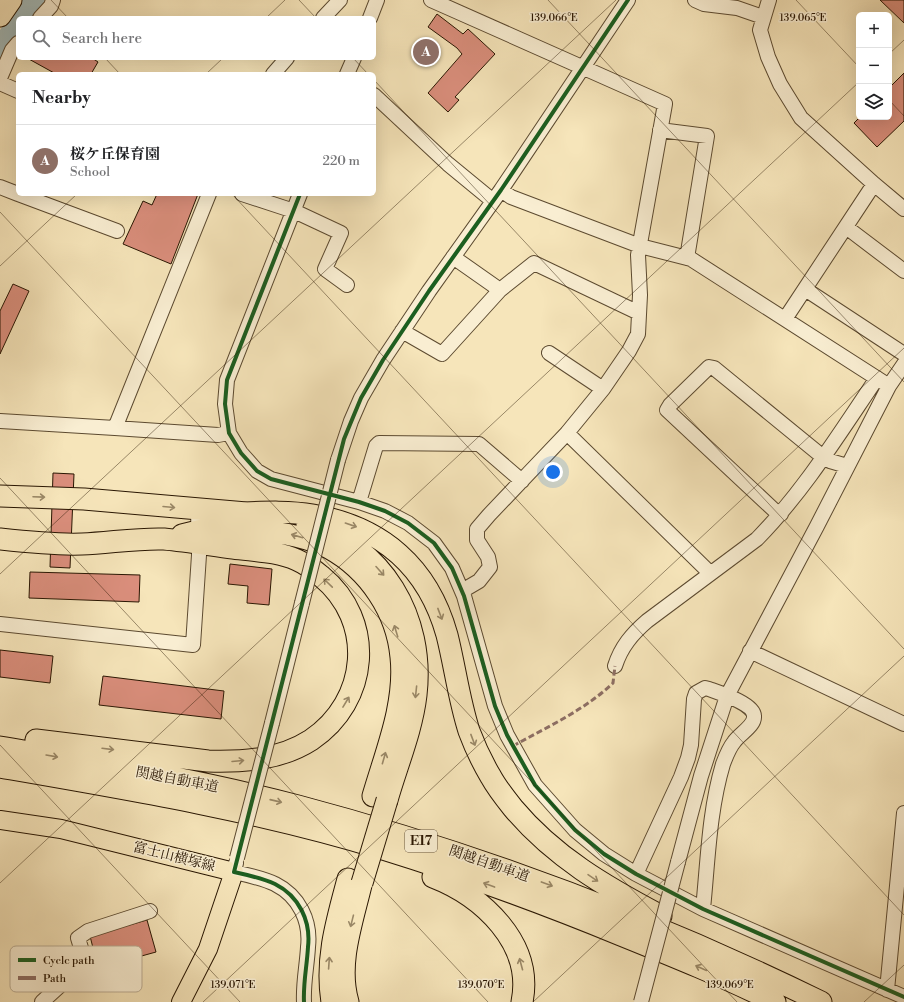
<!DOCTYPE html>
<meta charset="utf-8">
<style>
body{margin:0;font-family:"Libre Bodoni","Noto Serif JP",serif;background:#f2f2f2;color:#202124}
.controls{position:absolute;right:12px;top:12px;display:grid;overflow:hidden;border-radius:6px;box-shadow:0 4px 16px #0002}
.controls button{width:36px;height:36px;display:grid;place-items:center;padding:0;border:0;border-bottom:1px solid #e0e0e0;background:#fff;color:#202124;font:20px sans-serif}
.you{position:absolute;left:553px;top:472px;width:14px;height:14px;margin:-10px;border:3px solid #fff;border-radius:50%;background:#1a73e8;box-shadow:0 0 0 6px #1a73e833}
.badge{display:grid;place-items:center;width:26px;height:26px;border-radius:50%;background:#111827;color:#fff;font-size:13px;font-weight:700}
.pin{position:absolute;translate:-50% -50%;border:2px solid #fff;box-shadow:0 1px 4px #0006}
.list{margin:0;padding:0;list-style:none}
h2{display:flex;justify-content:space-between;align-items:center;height:52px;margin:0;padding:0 16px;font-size:17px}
h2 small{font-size:13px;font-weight:400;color:#757577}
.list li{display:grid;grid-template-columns:26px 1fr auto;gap:12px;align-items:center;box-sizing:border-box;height:72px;padding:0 16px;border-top:1px solid #e0e0e0}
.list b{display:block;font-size:15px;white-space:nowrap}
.list p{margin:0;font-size:13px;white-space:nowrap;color:#757577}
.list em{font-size:13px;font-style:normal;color:#757577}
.icon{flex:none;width:22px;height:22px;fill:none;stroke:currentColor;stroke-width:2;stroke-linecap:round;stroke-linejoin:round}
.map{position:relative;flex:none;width:904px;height:1002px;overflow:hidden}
.search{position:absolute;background:#fff;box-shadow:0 4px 16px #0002;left:16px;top:16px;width:360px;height:44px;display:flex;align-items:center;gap:10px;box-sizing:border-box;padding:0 14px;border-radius:6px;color:#757577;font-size:15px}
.panel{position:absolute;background:#fff;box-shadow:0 4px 16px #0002;left:16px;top:72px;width:360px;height:124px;border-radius:6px}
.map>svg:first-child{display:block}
</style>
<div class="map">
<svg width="904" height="1002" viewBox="0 0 904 1002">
<rect width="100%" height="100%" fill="#f6e5ba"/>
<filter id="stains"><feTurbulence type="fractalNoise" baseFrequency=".005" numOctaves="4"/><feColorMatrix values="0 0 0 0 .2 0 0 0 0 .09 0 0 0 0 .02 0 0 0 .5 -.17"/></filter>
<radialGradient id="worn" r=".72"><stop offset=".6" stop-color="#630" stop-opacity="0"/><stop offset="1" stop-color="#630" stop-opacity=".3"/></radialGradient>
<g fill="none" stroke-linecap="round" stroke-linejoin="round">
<path stroke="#a3bcbc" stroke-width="24" d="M 23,18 L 36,0
M 0,51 L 18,25"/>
</g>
<path fill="#da8e7c" stroke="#291602" d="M 880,0 L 904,0 L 904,23 Z
M 437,14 L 463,34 L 468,29 L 495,54 L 455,97 L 459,100 L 448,112 L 428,93 L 462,54 L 457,48 L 428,27 Z
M 27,58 L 92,58 L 98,62 L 91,74 L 56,74 Z
M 904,73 L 904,121 L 877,147 L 854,123 L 860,117 L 889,117 L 889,88 Z
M 157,194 L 198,194 L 171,264 L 123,244 L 143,201 L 152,205 Z
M 13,284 L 29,291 L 0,354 L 0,311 Z
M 53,473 L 74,474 L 70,568 L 50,567 Z
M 230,564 L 272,569 L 269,605 L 247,603 L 248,586 L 228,584 Z
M 30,572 L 140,575 L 139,602 L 29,598 Z
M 0,650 L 53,656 L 50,683 L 0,677 Z
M 103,676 L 224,691 L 221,719 L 99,705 Z
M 147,920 L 156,952 L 98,968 L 90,936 Z"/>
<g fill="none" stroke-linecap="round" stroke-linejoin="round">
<g stroke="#5c4a30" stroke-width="16">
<path id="minor" d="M 431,0 L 665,104 L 638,255 L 640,295 L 638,334 L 629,351 L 603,389 L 567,433 L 489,515 L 477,529 L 477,540 L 488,557 L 490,567 L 479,581 L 462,591
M 695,0 L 704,4 L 737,8 L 763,17
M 769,0 L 760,30 L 768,57 L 780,84 L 801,118 L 874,184 L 904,209
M 40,18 L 51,6 L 53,0
M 323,18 L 340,0
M 370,18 L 377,0
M 273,74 L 287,58
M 347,74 L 354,58
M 0,78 L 12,50 L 18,43
M 0,83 L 18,91
M 374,95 L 448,164 L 493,201
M 660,130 L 707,136 L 687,258
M 0,187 L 18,194
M 501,190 L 511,197 L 640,246 L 691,259 L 889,386
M 18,194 L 117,231
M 242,194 L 294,211 L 341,233 L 325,269 L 347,285
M 300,194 L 227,380 L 225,404 L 229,433 L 241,453 L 257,471 L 271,479 L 359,502 L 385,511 L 408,523 L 434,543 L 452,568 L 464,596 L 495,706 L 507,735 L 535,785 L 575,830 L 604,854 L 636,874 L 703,909 L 904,997
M 846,227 L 904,271
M 453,257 L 500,290
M 805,289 L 904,354
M 785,319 L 874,184
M 402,331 L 442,354 L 500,290 L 534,263 L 639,313
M 549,353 L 603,389
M 0,421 L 115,428 L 218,435 L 229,433
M 115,428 L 209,194
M 567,433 L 710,573
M 338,460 L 351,421 L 361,398 L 383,360 L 429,291 L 501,190 L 628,0
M 359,502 L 376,446 L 379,443 L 479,444 L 522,481
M 781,514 L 774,510 L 667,410 L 670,405 L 709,367 L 714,368 L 823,457 L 830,461 L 847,466
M 0,624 L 193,645 L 199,555 L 198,510
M 750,651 L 904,724
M 615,666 C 621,647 632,634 647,621 L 757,539 C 804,491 839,434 877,378
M 272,723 L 302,603
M 678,862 L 701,776 L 727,696 L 817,526 L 889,386 L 904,364
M 236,863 L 234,872 C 248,875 262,878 275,884 C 299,896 311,921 308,947 C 307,966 303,983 304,1002
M 636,874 L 681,777 L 688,758 L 691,745 L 694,699 L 696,693 L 705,688 L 709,689 C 720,693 754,704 754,716 C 755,726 739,734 734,742 C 729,748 726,756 723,764 C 709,811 708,860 703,909
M 887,990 L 904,813
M 42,1002 L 66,980 L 87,968 L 78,938 L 88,931 L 150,911"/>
</g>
<g stroke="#291602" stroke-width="20">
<path id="major" d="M 0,820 L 61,829 L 234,872 L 208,949 L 181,1002"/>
</g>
<g stroke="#291602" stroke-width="23">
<path id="highway" d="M 0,16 L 11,0
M 0,496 L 84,499 L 257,514
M 243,513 C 267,512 290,511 313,515 C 382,527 428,567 447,635 C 455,667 459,700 469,731 C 475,747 482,762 491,777 C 497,788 505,798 513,808 C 554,857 606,887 661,916
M 307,524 C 383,545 425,618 416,695 C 412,730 397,765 387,800
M 182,535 C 194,532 207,528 220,527 C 231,527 243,529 253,530 C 279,532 306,536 329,548 C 369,570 397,612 401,657 C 406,704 386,751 373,796
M 0,539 C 27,542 55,545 82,544 C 109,543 137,538 164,539 C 187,541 210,545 233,548 C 255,551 277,551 297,560 C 306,564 314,570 321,576 C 376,621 369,701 311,740 C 280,760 243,762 208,761 L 36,740
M 0,747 C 100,764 200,780 298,806 C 479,854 653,920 821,1002
M 0,767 C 128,789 259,811 383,849 C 464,874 543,903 621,935 C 673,956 725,977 775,1002
M 433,877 C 482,896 534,943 522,1002
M 332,1002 C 325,959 337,920 348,879
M 348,1002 C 337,964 352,923 361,885"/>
</g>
<use href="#minor" stroke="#f9eed2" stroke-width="14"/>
<use href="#major" stroke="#f6e5ba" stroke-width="18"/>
<use href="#highway" stroke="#f6e5ba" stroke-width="21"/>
<g stroke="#5c4a30" stroke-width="16" stroke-linecap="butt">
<path id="minor-bridge" d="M 302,603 L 338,460
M 237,858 L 272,723
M 641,1002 L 678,862"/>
</g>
<g stroke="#291602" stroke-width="23" stroke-linecap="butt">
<path id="highway-bridge" d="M 362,883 L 387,800"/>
</g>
<use href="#minor-bridge" stroke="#f9eed2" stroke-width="14"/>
<use href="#highway-bridge" stroke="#f6e5ba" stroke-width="21"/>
<path stroke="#8d6e63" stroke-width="3" stroke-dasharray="6 3" stroke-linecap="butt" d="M 513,746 C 547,727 585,710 613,683 L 615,666"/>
<g stroke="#f9eed2" stroke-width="6">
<path id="cycleway" d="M 300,194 L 227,380 L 225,404 L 229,433 L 241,453 L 257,471 L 271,479 L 359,502 L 385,511 L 408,523 L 434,543 L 452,568 L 464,596 L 495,706 L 507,735 L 535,785 L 575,830 L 604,854 L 636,874 L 703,909 L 904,997
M 304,1002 C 303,983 307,966 308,947 C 311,921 299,896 275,884 C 262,878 248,875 234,872 L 344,439 L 361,398 L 383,360 L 429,291 L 501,190 L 628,0"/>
</g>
<use href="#cycleway" stroke="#1b5e20" stroke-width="4"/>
</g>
<defs><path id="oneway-shaft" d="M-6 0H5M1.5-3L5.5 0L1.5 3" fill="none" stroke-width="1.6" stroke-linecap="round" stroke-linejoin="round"/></defs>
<g stroke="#9a8867">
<use href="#oneway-shaft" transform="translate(39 497) rotate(2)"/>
<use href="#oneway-shaft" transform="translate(169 507) rotate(5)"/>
<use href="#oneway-shaft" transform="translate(351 525) rotate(19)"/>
<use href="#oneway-shaft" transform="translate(297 536) rotate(-164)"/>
<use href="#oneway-shaft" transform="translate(380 571) rotate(48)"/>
<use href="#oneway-shaft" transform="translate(328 583) rotate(-136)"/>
<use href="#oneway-shaft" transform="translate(440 614) rotate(69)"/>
<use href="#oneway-shaft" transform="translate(396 631) rotate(-107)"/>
<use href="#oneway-shaft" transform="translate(416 692) rotate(96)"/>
<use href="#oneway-shaft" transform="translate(346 702) rotate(-59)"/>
<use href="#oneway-shaft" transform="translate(473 740) rotate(69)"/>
<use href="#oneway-shaft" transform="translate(108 749) rotate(7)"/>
<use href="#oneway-shaft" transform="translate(52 756) rotate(10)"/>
<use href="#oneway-shaft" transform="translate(384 758) rotate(-74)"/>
<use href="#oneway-shaft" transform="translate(238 761) rotate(-5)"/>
<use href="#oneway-shaft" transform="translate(276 801) rotate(13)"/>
<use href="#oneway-shaft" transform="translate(593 878) rotate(34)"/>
<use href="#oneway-shaft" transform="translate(547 884) rotate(20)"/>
<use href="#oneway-shaft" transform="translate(489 885) rotate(-160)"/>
<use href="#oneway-shaft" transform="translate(352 921) rotate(104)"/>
<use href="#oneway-shaft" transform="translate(329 963) rotate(-86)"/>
<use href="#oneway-shaft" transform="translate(521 964) rotate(-105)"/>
<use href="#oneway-shaft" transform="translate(701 968) rotate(-156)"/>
</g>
<path fill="none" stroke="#291602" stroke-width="1" stroke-opacity="0.45" d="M 51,0 L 68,18M 299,0 L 316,18M 548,0 L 904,382M 796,0 L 859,67M 266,18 L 285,0M 889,54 L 904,40M 105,58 L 120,74M 353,58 L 368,74M 206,74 L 223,58M 374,80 L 904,649M 889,100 L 904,116M 232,194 L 904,915M 0,212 L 737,1002M 0,266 L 77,194M 0,478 L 488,1002M 0,574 L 616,0M 0,745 L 240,1002M 0,883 L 859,82M 203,1002 L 904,348M 533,1002 L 904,656M 864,1002 L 904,965"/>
<g text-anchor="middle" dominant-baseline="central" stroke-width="3" stroke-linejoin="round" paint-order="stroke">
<rect fill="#f9eed2" stroke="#675740" stroke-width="1" x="405" y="830" width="32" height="22" rx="3"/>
<g font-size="13" font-weight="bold" fill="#291602">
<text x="421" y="841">E17</text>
</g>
<g font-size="14" fill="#291602" stroke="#f9eed2">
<text transform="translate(177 780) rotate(11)">関越自動車道</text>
<text transform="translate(174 857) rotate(14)">富士山横塚線</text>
<text transform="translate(489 864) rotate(19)">関越自動車道</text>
</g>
</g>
<rect x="10" y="946" width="132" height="46" rx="6" fill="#f9eed2" stroke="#bbad94" stroke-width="1"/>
<rect x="18" y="958" width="18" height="4" fill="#1b5e20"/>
<rect x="18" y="976" width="18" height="4" fill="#8d6e63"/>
<g font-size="11" fill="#291602">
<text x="43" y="964">Cycle path</text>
<text x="43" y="982">Path</text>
</g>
<g font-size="10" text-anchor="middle" fill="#291602" stroke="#f9eed2" stroke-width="3" stroke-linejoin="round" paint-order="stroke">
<text x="554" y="21">139.066°E</text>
<text x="803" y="21">139.065°E</text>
<text x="233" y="988">139.071°E</text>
<text x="481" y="988">139.070°E</text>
<text x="730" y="988">139.069°E</text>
</g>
<rect width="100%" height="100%" filter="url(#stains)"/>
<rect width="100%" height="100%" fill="url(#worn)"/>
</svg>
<div class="controls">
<button>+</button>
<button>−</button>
<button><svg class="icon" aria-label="layers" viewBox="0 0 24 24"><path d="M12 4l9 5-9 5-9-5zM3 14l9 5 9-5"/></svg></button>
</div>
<div class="you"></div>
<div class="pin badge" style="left:426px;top:52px;background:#8d6e63">A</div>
<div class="search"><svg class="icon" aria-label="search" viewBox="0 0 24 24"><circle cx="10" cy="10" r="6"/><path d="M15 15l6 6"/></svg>Search here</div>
<section class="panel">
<h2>Nearby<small></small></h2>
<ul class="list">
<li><span class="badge" style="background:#8d6e63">A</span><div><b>桜ケ丘保育園</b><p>School</p></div><em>220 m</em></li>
</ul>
</section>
</div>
